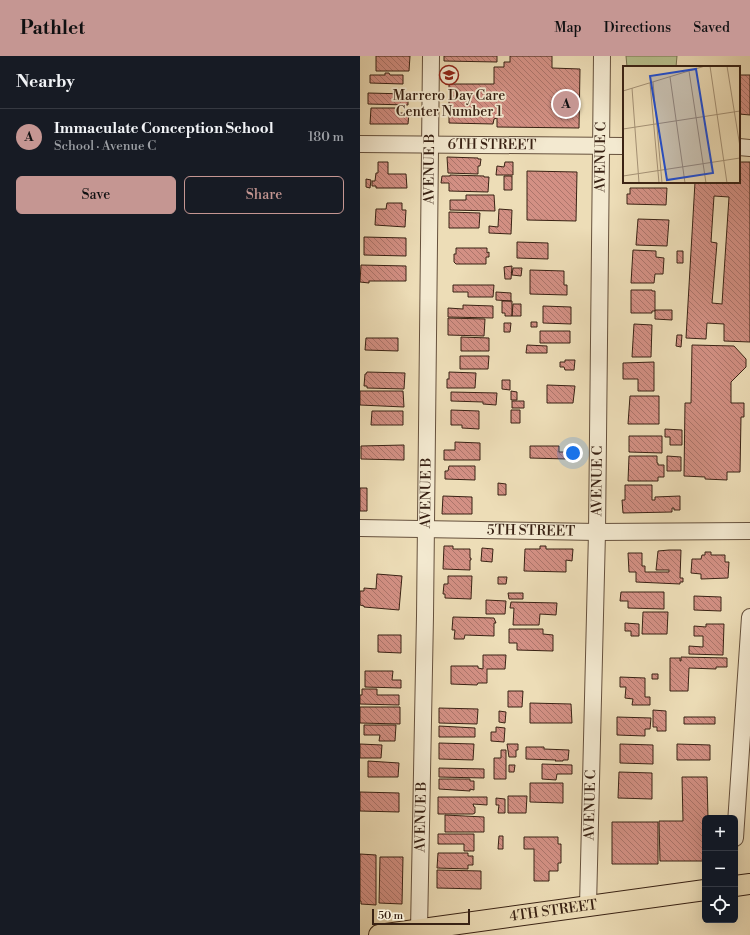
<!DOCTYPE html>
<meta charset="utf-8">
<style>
body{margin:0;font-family:"Libre Bodoni",serif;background:#242831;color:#f1f3f6}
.controls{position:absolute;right:12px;bottom:12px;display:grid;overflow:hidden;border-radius:6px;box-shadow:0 4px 16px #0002}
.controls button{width:36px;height:36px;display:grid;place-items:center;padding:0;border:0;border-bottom:1px solid #363941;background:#171b24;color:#f1f3f6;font:20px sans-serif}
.scale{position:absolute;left:12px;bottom:10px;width:98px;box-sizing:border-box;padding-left:4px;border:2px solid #392214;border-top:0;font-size:11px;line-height:14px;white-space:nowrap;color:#392214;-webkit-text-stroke:3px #f3e9d0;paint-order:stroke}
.you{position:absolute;left:213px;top:397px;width:14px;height:14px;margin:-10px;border:3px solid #fff;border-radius:50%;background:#1a73e8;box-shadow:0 0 0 6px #1a73e833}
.badge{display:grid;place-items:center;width:26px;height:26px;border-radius:50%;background:#c59692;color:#111;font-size:13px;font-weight:700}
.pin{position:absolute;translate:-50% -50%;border:2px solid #fff;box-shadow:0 1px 4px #0006}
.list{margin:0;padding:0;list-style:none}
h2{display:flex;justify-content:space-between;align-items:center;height:52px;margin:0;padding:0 16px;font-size:17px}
h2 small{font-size:13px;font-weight:400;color:#9ea1a6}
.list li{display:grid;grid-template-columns:26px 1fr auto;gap:12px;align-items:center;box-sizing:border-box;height:56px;padding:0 16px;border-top:1px solid #363941}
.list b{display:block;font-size:15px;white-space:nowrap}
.list p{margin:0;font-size:13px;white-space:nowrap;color:#9ea1a6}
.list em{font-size:13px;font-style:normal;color:#9ea1a6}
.actions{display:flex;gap:8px;padding:12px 16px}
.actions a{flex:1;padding:9px 0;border:1px solid #c59692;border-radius:6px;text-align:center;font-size:14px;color:#c59692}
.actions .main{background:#c59692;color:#111}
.icon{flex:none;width:22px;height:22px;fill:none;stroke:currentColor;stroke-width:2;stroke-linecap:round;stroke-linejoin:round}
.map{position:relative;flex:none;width:390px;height:879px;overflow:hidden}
header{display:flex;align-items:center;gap:24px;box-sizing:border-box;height:56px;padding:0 20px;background:#c59692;color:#111}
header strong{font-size:19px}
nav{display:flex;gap:22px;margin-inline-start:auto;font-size:14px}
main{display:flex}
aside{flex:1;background:#171b24}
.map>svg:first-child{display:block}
</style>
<header>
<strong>Pathlet</strong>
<nav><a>Map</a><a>Directions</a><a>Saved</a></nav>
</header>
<main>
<aside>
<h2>Nearby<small></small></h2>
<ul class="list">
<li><span class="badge">A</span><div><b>Immaculate Conception School</b><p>School · Avenue C</p></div><em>180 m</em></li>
</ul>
<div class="actions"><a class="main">Save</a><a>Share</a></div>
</aside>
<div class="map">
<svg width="390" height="879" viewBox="0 0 390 879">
<defs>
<pattern id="building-back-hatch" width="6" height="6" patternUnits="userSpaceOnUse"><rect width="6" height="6" fill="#d39084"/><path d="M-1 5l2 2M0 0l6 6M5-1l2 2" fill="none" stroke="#ac756b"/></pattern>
</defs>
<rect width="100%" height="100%" fill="#edddb7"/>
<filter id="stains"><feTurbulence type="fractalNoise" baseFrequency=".005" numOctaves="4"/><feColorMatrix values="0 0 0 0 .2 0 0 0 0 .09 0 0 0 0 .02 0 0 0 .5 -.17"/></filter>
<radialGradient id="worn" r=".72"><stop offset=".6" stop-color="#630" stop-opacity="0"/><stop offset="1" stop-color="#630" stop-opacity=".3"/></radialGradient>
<path fill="#b8c18e" stroke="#787251" d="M 266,0 L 317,0 L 316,11 L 267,11 Z"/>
<path fill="url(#building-back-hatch)" stroke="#392214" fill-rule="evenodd" d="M 16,0 L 50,0 L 49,15 L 16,15 Z
M 84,0 L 137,0 L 137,6 L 84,5 Z
M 150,0 L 192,0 L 192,12 L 220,13 L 219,72 L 137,71 L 137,62 L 134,63 L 133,68 L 89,67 L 89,28 L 134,28 L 134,11 L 144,11 L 144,6 L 150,6 Z
M 25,17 L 29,17 L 30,19 L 43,19 L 43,28 L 10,27 L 10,19 L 25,19 Z
M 379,19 L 390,19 L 390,59 L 379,58 Z
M 8,37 L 48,38 L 48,49 L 8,48 Z
M 11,52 L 38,52 L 38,57 L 49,57 L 48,68 L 10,68 Z
M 87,101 L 118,102 L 118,103 L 121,103 L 120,110 L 118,110 L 118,118 L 88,117 Z
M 18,106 L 28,106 L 28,118 L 46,118 L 47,132 L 16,132 L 16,130 L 12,130 L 12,125 L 15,125 L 16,117 L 18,117 Z
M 145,106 L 153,106 L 153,119 L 136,119 L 137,110 L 144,111 Z
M 379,106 L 390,106 L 390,286 L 364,285 L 364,268 L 347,267 L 346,283 L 326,282 L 335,126 L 379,126 ZM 354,140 L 369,141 L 362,248 L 352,247 L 357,187 L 351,186 Z
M 167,115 L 217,116 L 216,165 L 167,164 Z
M 90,119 L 124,120 L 124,121 L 129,121 L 128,136 L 89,135 L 89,127 L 81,127 L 82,120 L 90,120 Z
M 144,120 L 152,120 L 152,134 L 144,134 Z
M 6,123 L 11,124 L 10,132 L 6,131 Z
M 270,132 L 307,132 L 306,149 L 267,148 L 267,138 L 270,138 Z
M 106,139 L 134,139 L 135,155 L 90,154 L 90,144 L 106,144 Z
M 27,147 L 42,147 L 42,154 L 46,154 L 45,171 L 15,169 L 16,153 L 26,153 Z
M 139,153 L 152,154 L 151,178 L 129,177 L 129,170 L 138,171 Z
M 89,156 L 120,157 L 119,172 L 89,172 Z
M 278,163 L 309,164 L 307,190 L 276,189 Z
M 4,181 L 46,182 L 46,200 L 4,199 Z
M 157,186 L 188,187 L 188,203 L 157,202 Z
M 96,192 L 127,192 L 127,197 L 129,196 L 129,201 L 126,201 L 126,208 L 96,208 L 94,206 L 94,198 L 96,198 Z
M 273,194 L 296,195 L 296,201 L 304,202 L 303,218 L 295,218 L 294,227 L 271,227 Z
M 317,195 L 323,195 L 323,207 L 317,207 Z
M 1,209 L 46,210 L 46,225 L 9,225 L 9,227 L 0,226 Z
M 152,210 L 151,223 L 145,223 L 144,211 Z
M 153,212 L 162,212 L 161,220 L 152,219 Z
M 170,214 L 204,215 L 204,229 L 207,229 L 207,239 L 170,238 Z
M 93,229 L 134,229 L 133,241 L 108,241 L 108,236 L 93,236 Z
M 271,234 L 292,234 L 292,235 L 295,235 L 295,255 L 292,255 L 292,257 L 271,257 Z
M 136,236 L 151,237 L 151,245 L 136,244 Z
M 142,245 L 152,245 L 152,260 L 145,260 L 145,257 L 142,257 Z
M 153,248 L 161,248 L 161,260 L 152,260 Z
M 103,249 L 133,250 L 133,262 L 88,261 L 88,252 L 103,253 Z
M 183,250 L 211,251 L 211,268 L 183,267 Z
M 295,254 L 312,254 L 312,264 L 295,263 Z
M 88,262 L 125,263 L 124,280 L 88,279 Z
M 171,266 L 177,266 L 177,271 L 171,271 Z
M 144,267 L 151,267 L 150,276 L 144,276 Z
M 274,268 L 292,269 L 291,301 L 272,301 Z
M 180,275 L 210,275 L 210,287 L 180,287 Z
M 317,279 L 322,279 L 321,291 L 316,290 Z
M 101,281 L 129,282 L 129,295 L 101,295 Z
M 6,282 L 38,282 L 38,295 L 5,294 Z
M 167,289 L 187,290 L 187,297 L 166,297 Z
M 332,289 L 374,290 L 386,303 L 386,311 L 371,326 L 371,347 L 384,347 L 384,361 L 381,361 L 380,416 L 367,416 L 367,424 L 345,423 L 345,421 L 324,420 L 325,347 L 331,347 Z
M 100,300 L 129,300 L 128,313 L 100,313 Z
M 205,304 L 215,304 L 214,314 L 205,314 L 204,311 L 200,311 L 200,306 L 205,306 Z
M 294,306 L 294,335 L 278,335 L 278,323 L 263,323 L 263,307 Z
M 7,316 L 45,317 L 44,333 L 7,332 L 7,330 L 4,330 L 5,318 L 6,318 Z
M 89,316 L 116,317 L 115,332 L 87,332 L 87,323 L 89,323 Z
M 142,324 L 150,324 L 150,334 L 142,333 Z
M 187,329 L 215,330 L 213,347 L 187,347 Z
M 0,335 L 43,335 L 44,351 L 0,349 Z
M 151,335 L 157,336 L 157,344 L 151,344 Z
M 91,336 L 137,337 L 136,349 L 123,348 L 123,346 L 91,345 Z
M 270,340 L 299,340 L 299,368 L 268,368 Z
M 152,345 L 164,345 L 164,352 L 152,352 Z
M 91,354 L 119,355 L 119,373 L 102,372 L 102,369 L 91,369 Z
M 151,354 L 160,354 L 160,367 L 151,367 Z
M 12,355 L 43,355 L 43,369 L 11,369 Z
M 305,373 L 322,374 L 322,389 L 310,389 L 310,381 L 305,381 Z
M 269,380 L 302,380 L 302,397 L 269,396 Z
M 95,386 L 120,387 L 120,404 L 84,404 L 84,394 L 95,394 Z
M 44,389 L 44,404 L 1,403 L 1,390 Z
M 170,390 L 199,390 L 199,396 L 207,396 L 207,403 L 170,402 Z
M 269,400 L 297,400 L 297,407 L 298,407 L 298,409 L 304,409 L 304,421 L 298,421 L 298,425 L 268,425 Z
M 307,400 L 321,401 L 321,415 L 307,415 Z
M 89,410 L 115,410 L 115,424 L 85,423 L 85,415 L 88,415 Z
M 138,427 L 146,428 L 146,439 L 138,439 Z
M 265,429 L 292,429 L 292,444 L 295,444 L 295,441 L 320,440 L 320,454 L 314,454 L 314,452 L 312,452 L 312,456 L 263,457 L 262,444 L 265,444 Z
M 0,432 L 7,432 L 7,455 L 0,455 Z
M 83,440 L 112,441 L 112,458 L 82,458 Z
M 84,490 L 93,490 L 93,493 L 110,493 L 110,502 L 111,502 L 111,504 L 110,504 L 110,514 L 83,513 Z
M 180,490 L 186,490 L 186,493 L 213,493 L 212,505 L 206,504 L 206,516 L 164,515 L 165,493 L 180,493 Z
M 122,492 L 133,493 L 132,506 L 121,505 Z
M 309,494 L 321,494 L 320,522 L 323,522 L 323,526 L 320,526 L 320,528 L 276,526 L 276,516 L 269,516 L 268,497 L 282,497 L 282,510 L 285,510 L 285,516 L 309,516 L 309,514 L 296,514 L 298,495 Z
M 345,496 L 351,496 L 351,499 L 365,499 L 365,506 L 369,506 L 368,522 L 341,523 L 341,518 L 331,517 L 332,503 L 341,503 L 342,499 L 345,499 Z
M 17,518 L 42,520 L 39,554 L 4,551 L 4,550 L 0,549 L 0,535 L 4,535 L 4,532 L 16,533 Z
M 88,520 L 112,520 L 111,543 L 85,542 L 85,538 L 83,538 L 84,528 L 88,528 Z
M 138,521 L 147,521 L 146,528 L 138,528 Z
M 261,536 L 304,536 L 304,553 L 268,552 L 268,545 L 260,545 Z
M 148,537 L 163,537 L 163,543 L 149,543 Z
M 334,540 L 361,541 L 361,555 L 334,554 Z
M 126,544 L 146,545 L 145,558 L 126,558 Z
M 151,546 L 197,547 L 196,559 L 180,558 L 179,569 L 153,569 L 154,552 L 150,552 Z
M 283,556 L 308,556 L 307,578 L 282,578 Z
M 93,561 L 134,562 L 136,567 L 134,567 L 134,580 L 105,579 L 104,583 L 94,583 L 95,574 L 92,574 Z
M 265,567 L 279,568 L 279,580 L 271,580 L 271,575 L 265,575 Z
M 346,568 L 364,568 L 363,599 L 329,598 L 329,590 L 343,591 L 343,580 L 334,580 L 334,570 L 346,571 Z
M 149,573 L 183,573 L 183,578 L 193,579 L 193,595 L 157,594 L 157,587 L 149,587 Z
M 18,579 L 41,579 L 41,597 L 18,596 Z
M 123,599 L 146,599 L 145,613 L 127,613 L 127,627 L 118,627 L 117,629 L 91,628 L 91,610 L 118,610 L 118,612 L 123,613 Z
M 321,601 L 367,602 L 367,611 L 356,611 L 356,613 L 329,612 L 328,635 L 310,635 L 310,602 L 320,602 L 320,605 L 321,605 Z
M 5,615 L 33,615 L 32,624 L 41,624 L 41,632 L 5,631 Z
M 292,618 L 298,618 L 298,623 L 292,623 Z
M 260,621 L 285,622 L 285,641 L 290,641 L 290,649 L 272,649 L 273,643 L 265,642 L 266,631 L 260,631 Z
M 2,633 L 17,633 L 17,639 L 39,639 L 39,649 L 0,648 L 0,639 L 2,639 Z
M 148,635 L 163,635 L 162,651 L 148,651 Z
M 170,647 L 211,648 L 212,667 L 170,667 Z
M 0,651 L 40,651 L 40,668 L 0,667 Z
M 79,652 L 118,653 L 117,668 L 79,667 Z
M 293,654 L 306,655 L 306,675 L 297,675 L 297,671 L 293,671 Z
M 139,655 L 146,656 L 145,667 L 139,666 Z
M 257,661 L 291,662 L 290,673 L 285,673 L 285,680 L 257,679 Z
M 324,661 L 355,661 L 355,668 L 324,668 Z
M 4,669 L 36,669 L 35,685 L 19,685 L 20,679 L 4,679 Z
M 79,670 L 115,672 L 115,681 L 79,681 Z
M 136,671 L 145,672 L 144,686 L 131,685 L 131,676 L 136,676 Z
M 79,687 L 114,688 L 113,704 L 79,703 Z
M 0,688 L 22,689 L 21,702 L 0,702 Z
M 147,688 L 158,688 L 158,694 L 156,694 L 156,701 L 149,701 Z
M 260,688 L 293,689 L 293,708 L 260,707 Z
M 317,688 L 350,689 L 350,704 L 317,704 Z
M 166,691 L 184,691 L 184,693 L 209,694 L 208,704 L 203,704 L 203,705 L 195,705 L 196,704 L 166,703 Z
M 141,694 L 146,694 L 146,723 L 134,723 L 134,702 L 141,702 Z
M 8,705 L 39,707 L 38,721 L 8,721 Z
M 182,708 L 212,709 L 212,718 L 197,718 L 196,724 L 182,723 Z
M 149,709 L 155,709 L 154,716 L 149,716 Z
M 79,712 L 124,713 L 124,722 L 79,721 Z
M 259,716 L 292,717 L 292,743 L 258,742 Z
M 322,721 L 347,721 L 348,762 L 345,762 L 345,805 L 300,805 L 299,765 L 323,765 Z
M 79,723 L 110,723 L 110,725 L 114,725 L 114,734 L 110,733 L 110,735 L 79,733 Z
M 170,727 L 203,727 L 203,747 L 170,746 Z
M 0,736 L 39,737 L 39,756 L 0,755 Z
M 148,740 L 167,740 L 166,757 L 148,757 Z
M 78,741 L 127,741 L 127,749 L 113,748 L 114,751 L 115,751 L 115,757 L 113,758 L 78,758 Z
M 136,742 L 145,743 L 145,757 L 138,757 L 139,749 L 136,749 Z
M 85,759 L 124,761 L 124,776 L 85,776 Z
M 252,766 L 298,766 L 298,808 L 252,808 Z
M 78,778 L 114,778 L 114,795 L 104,795 L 104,788 L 78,788 Z
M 139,780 L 143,780 L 143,793 L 138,793 Z
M 164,781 L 198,781 L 198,788 L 201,788 L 201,807 L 198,807 L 198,815 L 189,815 L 189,825 L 174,825 L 174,793 L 164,793 Z
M 78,797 L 108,797 L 108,800 L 113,800 L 113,809 L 108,809 L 108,813 L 77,812 Z
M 0,798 L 16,799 L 16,849 L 1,848 L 1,845 L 0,845 Z
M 20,801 L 43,801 L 42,848 L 19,847 Z
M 77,814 L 121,815 L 121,833 L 77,832 Z"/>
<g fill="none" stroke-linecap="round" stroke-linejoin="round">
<g stroke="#66513d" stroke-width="18">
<g id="minor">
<path id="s1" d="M 0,88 L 264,90"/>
<path d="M 379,91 L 390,92"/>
<path id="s2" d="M 0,472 L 237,476 L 390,475"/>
<path d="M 375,782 L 390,561"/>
<path id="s3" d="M 228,850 L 237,476 L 242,0"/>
<path id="s4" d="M 59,874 L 65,560 L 71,0"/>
</g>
</g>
<g stroke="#392214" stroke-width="22">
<g id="major">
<path d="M 375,830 L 390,828"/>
<path id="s5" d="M 19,879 L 345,834"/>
</g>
</g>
<use href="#minor" stroke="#f3e9d0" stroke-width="16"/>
<use href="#major" stroke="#edddb7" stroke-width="20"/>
</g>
<defs>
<g id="school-ring" transform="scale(1)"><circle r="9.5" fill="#f3e9d0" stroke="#8f2418" stroke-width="1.5"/><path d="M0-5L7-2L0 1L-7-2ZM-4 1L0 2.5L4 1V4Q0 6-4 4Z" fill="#8f2418"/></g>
</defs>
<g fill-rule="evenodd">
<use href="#school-ring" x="89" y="19"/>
</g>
<g text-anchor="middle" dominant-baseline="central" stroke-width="3.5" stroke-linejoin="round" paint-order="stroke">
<g font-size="14" fill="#392214" stroke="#f3e9d0">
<text x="89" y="40">Marrero Day Care<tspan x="89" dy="16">Center Number 1</tspan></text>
</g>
<g font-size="14" fill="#392214" stroke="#f3e9d0">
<text stroke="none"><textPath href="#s1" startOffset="132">6TH STREET</textPath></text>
<text stroke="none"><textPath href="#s3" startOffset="749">AVENUE C</textPath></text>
<text stroke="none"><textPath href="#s4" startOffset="761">AVENUE B</textPath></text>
<text stroke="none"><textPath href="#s3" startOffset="425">AVENUE C</textPath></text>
<text stroke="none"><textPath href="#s4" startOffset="437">AVENUE B</textPath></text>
<text stroke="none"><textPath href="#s2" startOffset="171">5TH STREET</textPath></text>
<text stroke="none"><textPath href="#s3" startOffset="101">AVENUE C</textPath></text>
<text stroke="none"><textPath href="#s4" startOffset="113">AVENUE B</textPath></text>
<text stroke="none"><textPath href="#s5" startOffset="176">4TH STREET</textPath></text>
</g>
</g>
<g transform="translate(263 10)">
<rect width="117" height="117" fill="#edddb7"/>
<path fill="none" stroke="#a59276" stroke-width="1" d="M 87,0 L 104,117M 104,0 L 117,81M 66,5 L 83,117M 47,11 L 62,117M 30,16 L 39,117M 27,17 L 36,117M 9,22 L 16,117M 0,25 L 82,0M 0,63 L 117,45M 0,110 L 117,92"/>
<path fill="#1d4ed8" fill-opacity="0.15" stroke="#1d4ed8" stroke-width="2" d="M 73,3 L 90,107 L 44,114 L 27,10 Z"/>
<rect width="117" height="117" fill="none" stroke="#392214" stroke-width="2"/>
</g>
<rect width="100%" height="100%" filter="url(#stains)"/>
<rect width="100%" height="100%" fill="url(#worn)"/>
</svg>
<div class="controls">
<button>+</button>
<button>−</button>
<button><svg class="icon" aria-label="locate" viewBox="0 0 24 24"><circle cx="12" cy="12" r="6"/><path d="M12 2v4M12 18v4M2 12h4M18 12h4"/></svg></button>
</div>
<div class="scale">50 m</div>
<div class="you"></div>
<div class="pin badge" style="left:206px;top:48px">A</div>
</div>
</main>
